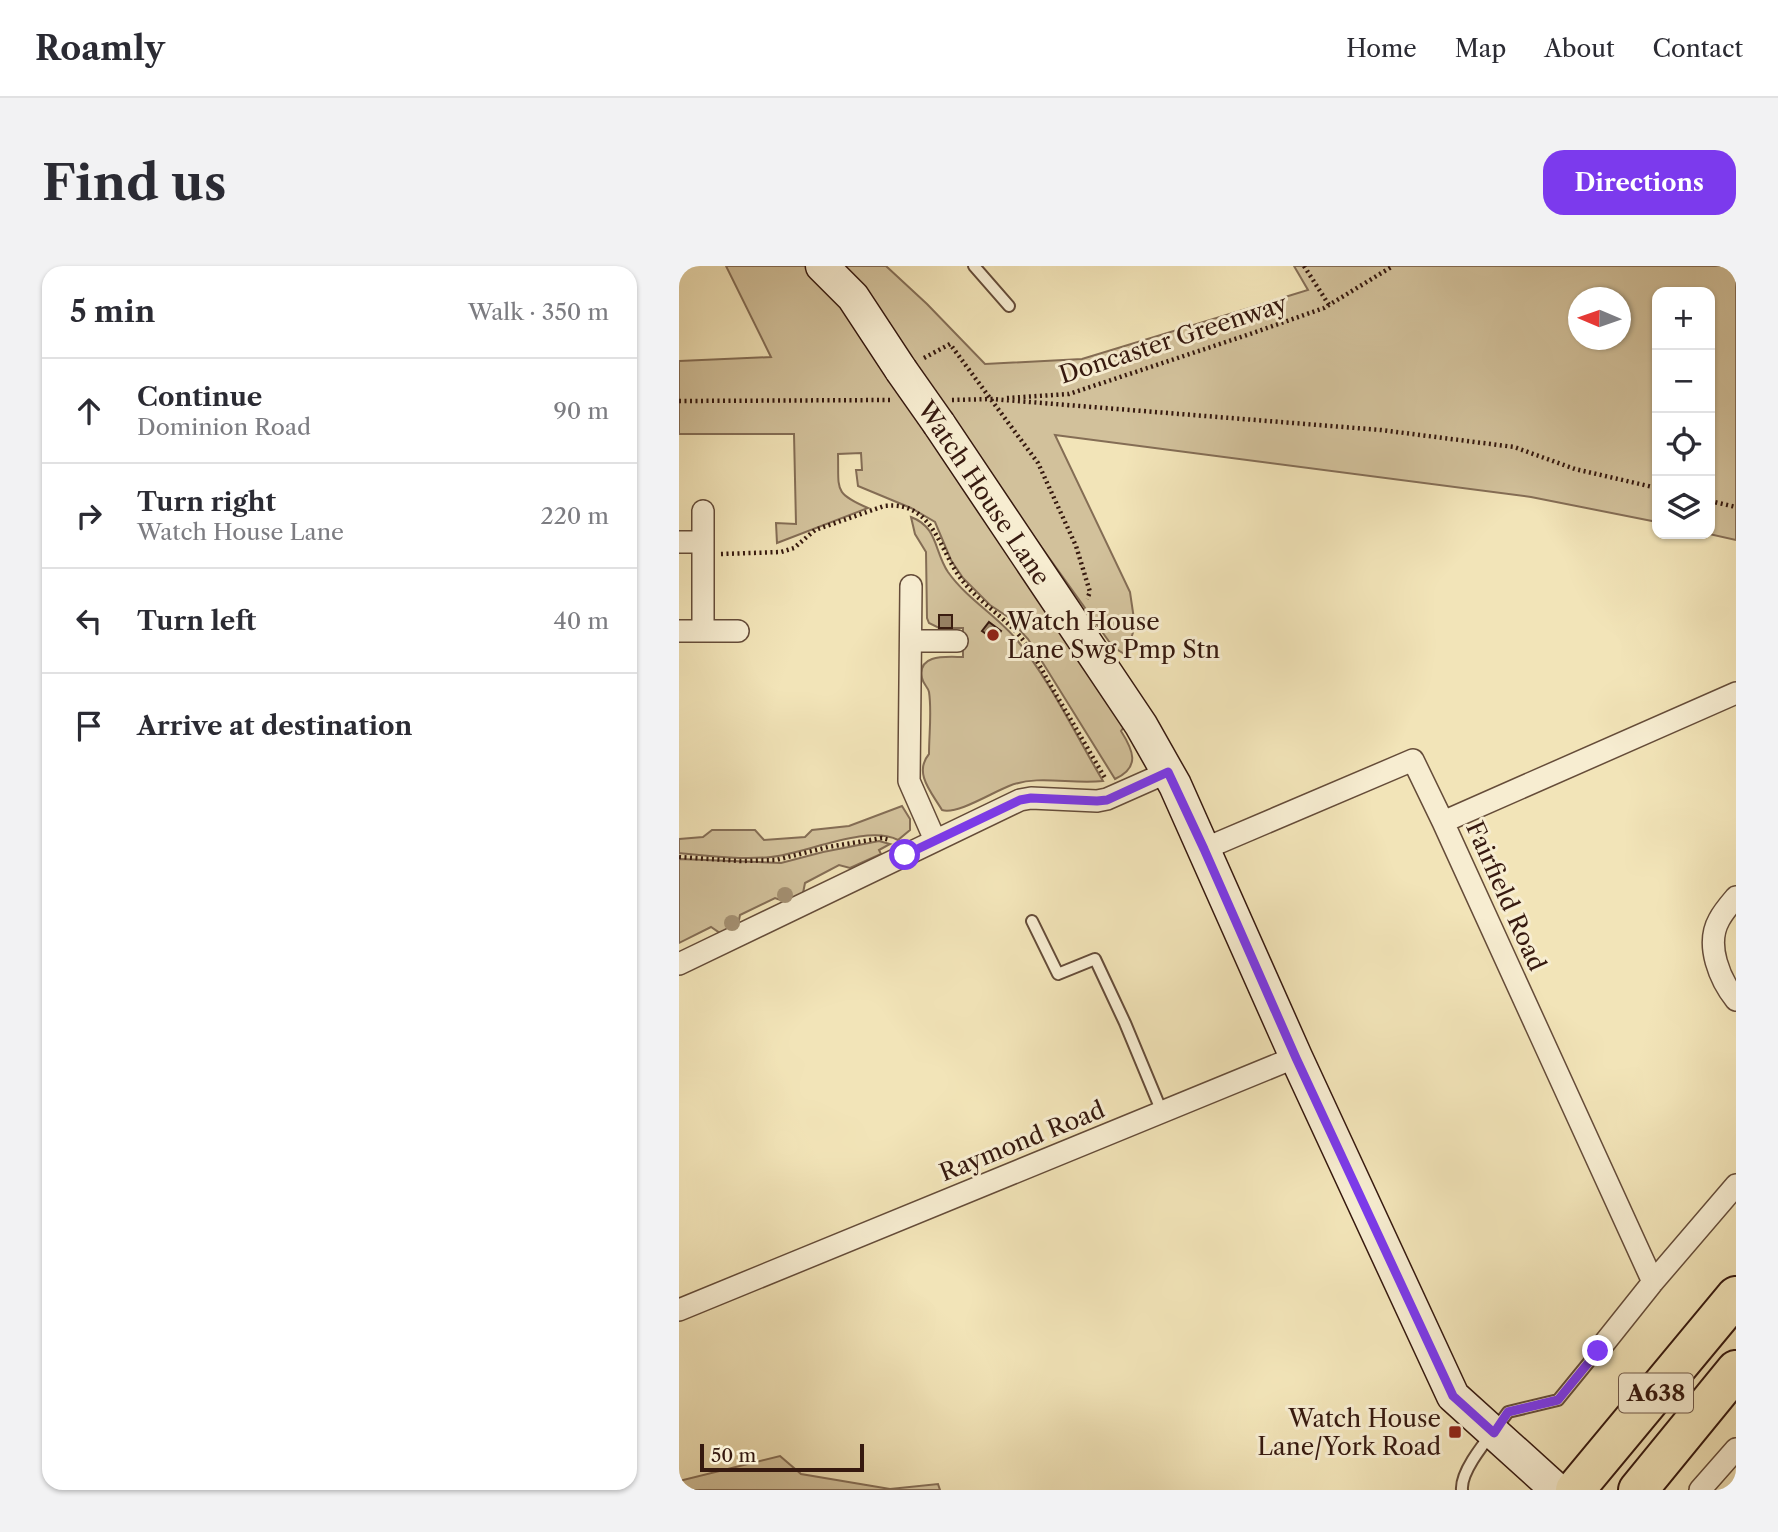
<!DOCTYPE html>
<meta charset="utf-8">
<style>
body{margin:0;font-family:"Libre Caslon Text",serif;background:#f2f2f3;color:#2b2b33}
.controls{position:absolute;right:21px;top:21px;display:grid;overflow:hidden;border-radius:14px;box-shadow:0 2px 5px #0004}
.controls button{width:63px;height:63px;display:grid;place-items:center;padding:0;border:0;border-bottom:2px solid #e1e1e2;background:#fff;color:#2b2b33;font:35px sans-serif}
.compass{position:absolute;left:889px;top:21px;width:63px;height:63px;border-radius:50%;background:#fff;box-shadow:0 2px 5px #0004;rotate:272deg}
.scale{position:absolute;left:21px;bottom:18px;width:164px;box-sizing:border-box;padding-left:7px;border:4px solid #36190f;border-top:0;font-size:19px;line-height:24px;white-space:nowrap;color:#36190f;-webkit-text-stroke:5px #f7edd1;paint-order:stroke}
.stop{position:absolute;width:21px;height:21px;margin:-16px;border:5px solid #7c3aed;border-radius:50%;background:#fff}
.stop.end{background:#7c3aed;border-color:#fff;box-shadow:0 2px 7px #0008}
.list{margin:0;padding:0;list-style:none}
h2{display:flex;justify-content:space-between;align-items:center;height:91px;margin:0;padding:0 28px;font-size:30px}
h2 small{font-size:23px;font-weight:400;color:#7c7c81}
.list li{display:grid;grid-template-columns:46px 1fr auto;gap:21px;align-items:center;box-sizing:border-box;height:105px;padding:0 28px;border-top:2px solid #e1e1e2}
.list b{display:block;font-size:26px;white-space:nowrap}
.list p{margin:0;font-size:23px;white-space:nowrap;color:#7c7c81}
.list em{font-size:23px;font-style:normal;color:#7c7c81}
.icon{flex:none;width:38px;height:38px;fill:none;stroke:currentColor;stroke-width:2;stroke-linecap:round;stroke-linejoin:round}
.map{position:relative;flex:none;width:1057px;height:1224px;overflow:hidden;border-radius:21px}
header{display:flex;align-items:center;gap:42px;box-sizing:border-box;height:98px;padding:0 35px;background:#fff;border-bottom:2px solid #e1e1e2}
header strong{font-size:33px}
nav{display:flex;gap:38px;margin-inline-start:auto;font-size:24px}
.intro{display:flex;align-items:center;justify-content:space-between;box-sizing:border-box;height:168px;padding:0 42px}
h1{margin:0;font-size:49px}
.button{padding:18px 32px;border-radius:21px;background:#7c3aed;color:#fff;font-size:24px;font-weight:700}
main{display:flex;gap:42px;padding:0 42px}
aside{flex:1;background:#fff;border-radius:21px;box-shadow:0 2px 5px #0004}
.map>svg:first-child{display:block}
</style>
<header>
<strong>Roamly</strong>
<nav><a>Home</a><a>Map</a><a>About</a><a>Contact</a></nav>
</header>
<div class="intro"><h1>Find us</h1><a class="button">Directions</a></div>
<main>
<aside>
<h2>5 min<small>Walk · 350 m</small></h2>
<ul class="list">
<li><svg class="icon" aria-label="ahead" viewBox="0 0 24 24"><path d="M12 20V5M6 11l6-6 6 6"/></svg><div><b>Continue</b><p>Dominion Road</p></div><em>90 m</em></li>
<li><svg class="icon" aria-label="right" viewBox="0 0 24 24"><path d="M7 20v-9h11M14 6l5 5-5 5"/></svg><div><b>Turn right</b><p>Watch House Lane</p></div><em>220 m</em></li>
<li><svg class="icon" aria-label="left" viewBox="0 0 24 24"><path d="M17 20v-9H6M10 6l-5 5 5 5"/></svg><div><b>Turn left</b></div><em>40 m</em></li>
<li><svg class="icon" aria-label="arrive" viewBox="0 0 24 24"><path d="M6 21V4h12l-3 4 3 4H6"/></svg><div><b>Arrive at destination</b></div></li>
</ul>
</aside>
<div class="map">
<svg width="1057" height="1224" viewBox="0 0 1057 1224">
<rect width="100%" height="100%" fill="#f2e4b8"/>
<filter id="stains"><feTurbulence type="fractalNoise" baseFrequency=".00286" numOctaves="4"/><feColorMatrix values="0 0 0 0 .2 0 0 0 0 .09 0 0 0 0 .02 0 0 0 .5 -.17"/></filter>
<radialGradient id="worn" r=".72"><stop offset=".6" stop-color="#630" stop-opacity="0"/><stop offset="1" stop-color="#630" stop-opacity=".3"/></radialGradient>
<path fill="#d2c19b" stroke="#846d55" stroke-width="2" fill-rule="evenodd" d="M 47,0 L 207,0 L 248,38 L 306,98 L 403,93 L 629,24 L 615,0 L 1057,0 L 1057,274 L 1030,268 L 1031,26 L 978,26 L 978,256 L 852,231 L 376,169 L 451,326 L 456,360 L 447,389 L 434,381 L 279,165 L 445,461 L 442,465 C 454,484 462,501 436,513 L 349,373 L 329,351 L 311,339 L 284,312 L 272,294 L 256,256 L 232,242 L 179,220 L 177,204 L 183,204 L 182,187 L 159,188 C 160,224 154,227 189,242 L 98,277 L 97,257 L 117,258 L 115,168 L 0,168 L 0,95 L 92,91 ZM 900,32 L 942,32 L 942,74 L 900,74 Z
M 232,251 C 259,261 255,285 269,306 C 288,333 317,349 338,374 C 372,416 396,468 424,515 C 392,519 360,508 330,520 C 314,526 278,549 263,544 C 253,527 234,507 250,488 C 250,468 253,445 250,426 C 249,421 244,418 243,412 C 238,387 269,391 284,391 L 284,362 L 273,362 L 273,349 L 260,349 L 260,362 L 250,357 L 248,352 L 247,286 L 236,268 Z
M 223,540 L 231,553 L 231,564 L 219,574 C 188,558 126,588 92,591 C 62,594 30,590 0,587 L 0,573 L 24,571 L 33,564 L 76,564 L 85,574 L 126,571 L 133,564 L 170,560 Z
M 200,575 L 211,578 L 200,584 L 202,588 L 171,602 L 160,599 L 126,617 L 124,627 L 107,636 L 96,632 L 61,649 L 59,659 L 41,667 L 32,661 L 0,677 L 0,593 L 102,597 L 144,586 Z
M 101,1190 L 122,1208 L 211,1223 L 259,1218 L 261,1224 L 0,1224 L 0,1215 Z"/>
<path fill="#988367" stroke="#36190f" stroke-width="2" d="M 260,349 L 273,349 L 273,362 L 260,362 Z
M 310,356 L 322,365 L 316,374 L 303,365 Z"/>
<g fill="none" stroke-linecap="round" stroke-linejoin="round">
<g stroke="#654c39" stroke-width="14">
<path id="lane" d="M 295,0 L 330,40
M 353,655 L 379,708 L 416,693 L 446,757 L 483,846
M 783,1224 C 781,1202 816,1165 829,1146 L 879,1134 L 919,1085"/>
</g>
<g stroke="#654c39" stroke-width="24">
<path id="street" d="M 24,245 L 24,365
M 0,276 L 24,276
M 232,320 L 230,515 L 256,574
M 0,365 L 59,365
M 232,375 L 278,375
M 525,583 L 734,494 L 764,556
M 1057,631 C 1051,638 1044,646 1040,654 C 1026,679 1041,714 1057,734
M 0,698 L 341,534 L 352,532 L 418,535 L 428,533 L 489,506
M 974,1016 L 764,556 L 1057,427
M 0,1044 L 617,791
M 919,1085 L 974,1016 L 1057,919
M 1021,1224 L 1057,1183"/>
</g>
<g stroke="#36190f" stroke-width="35">
<path id="secondary" d="M 143,0 L 174,31 L 222,104
M 260,158 L 462,459 L 496,519 L 617,791 L 774,1130 L 878,1224"/>
</g>
<g stroke="#36190f" stroke-width="42">
<path id="highway" d="M 896,1224 L 1057,1030
M 959,1224 L 1057,1104"/>
</g>
<path stroke="#36190f" stroke-width="4.5" stroke-dasharray="2 3.5" stroke-linecap="butt" d="M 625,0 L 650,39
M 245,92 L 271,78 L 359,197 L 397,280 L 411,326 L 408,333
M 328,132 L 390,128 L 571,68 L 645,42 L 714,0
M 273,134 L 313,133 L 702,164 L 835,181 L 896,203 L 978,222
M 0,135 L 212,134
M 1031,235 L 1057,241
M 42,288 L 102,286 L 115,282 L 136,264 L 205,240 C 257,234 260,289 287,319 C 304,339 328,353 344,374 C 356,390 365,408 375,425 C 392,454 409,483 426,512
M 0,591 L 62,595 L 97,594 L 149,581 L 203,572 L 211,574"/>
<use href="#lane" stroke="#f7edd1" stroke-width="10"/>
<use href="#street" stroke="#f7edd1" stroke-width="21"/>
<use href="#secondary" stroke="#f7edd1" stroke-width="32"/>
<use href="#highway" stroke="#f2e4b8" stroke-width="38"/>
<g stroke="#36190f" stroke-width="35" stroke-linecap="butt">
<path id="secondary-bridge" d="M 222,104 L 260,158"/>
</g>
<use href="#secondary-bridge" stroke="#f7edd1" stroke-width="32"/>
</g>
<g fill="#a49072">
<circle cx="106" cy="629" r="8"/>
<circle cx="53" cy="657" r="8"/>
</g>
<g fill="none" stroke-linecap="round" stroke-linejoin="round">
<path stroke="#7c3aed" stroke-width="9" d="M 226,589 L 341,534 L 352,532 L 418,535 L 428,534 L 489,506 L 525,583 L 617,792 L 774,1130 L 815,1167 L 829,1146 L 879,1134 L 919,1085"/>
</g>
<g fill="#8f2418" stroke="#f7edd1" stroke-width="2.5">
<circle cx="314" cy="369" r="7"/>
<rect x="769" y="1159" width="14" height="14" rx="3.5"/>
</g>
<g text-anchor="middle" dominant-baseline="central" stroke-width="6" stroke-linejoin="round" paint-order="stroke">
<rect fill="#f7edd1" stroke="#705949" stroke-width="2" x="940" y="1107.5" width="74" height="39" rx="5"/>
<g font-size="23" font-weight="bold" fill="#36190f">
<text x="977" y="1127">A638</text>
</g>
<g font-size="24" fill="#36190f" stroke="#f7edd1">
<text transform="translate(494 73) rotate(-18)">Doncaster Greenway</text>
<text transform="translate(305 227) rotate(56)">Watch House Lane</text>
<text transform="translate(827 630) rotate(66)">Fairfield Road</text>
<text transform="translate(343 875) rotate(-22)">Raymond Road</text>
</g>
<g font-size="24" fill="#36190f" stroke="#f7edd1" text-anchor="start">
<text x="328" y="355">Watch House<tspan x="328" dy="28">Lane Swg Pmp Stn</tspan></text>
<text x="762" y="1152" text-anchor="end">Watch House<tspan x="762" dy="28">Lane/York Road</tspan></text>
</g>
</g>
<rect width="100%" height="100%" filter="url(#stains)"/>
<rect width="100%" height="100%" fill="url(#worn)"/>
</svg>
<div class="controls">
<button>+</button>
<button>−</button>
<button><svg class="icon" aria-label="locate" viewBox="0 0 24 24"><circle cx="12" cy="12" r="6"/><path d="M12 2v4M12 18v4M2 12h4M18 12h4"/></svg></button>
<button><svg class="icon" aria-label="layers" viewBox="0 0 24 24"><path d="M12 4l9 5-9 5-9-5zM3 14l9 5 9-5"/></svg></button>
</div>
<svg class="compass" viewBox="-18 -18 36 36"><path d="M0-13l5 13h-10z" fill="#e53935"/><path d="M0 13l5-13h-10z" fill="#7c7c81"/></svg>
<div class="scale">50 m</div>
<div class="stop" style="left:226px;top:589px"></div>
<div class="stop end" style="left:919px;top:1085px"></div>
</div>
</main>
